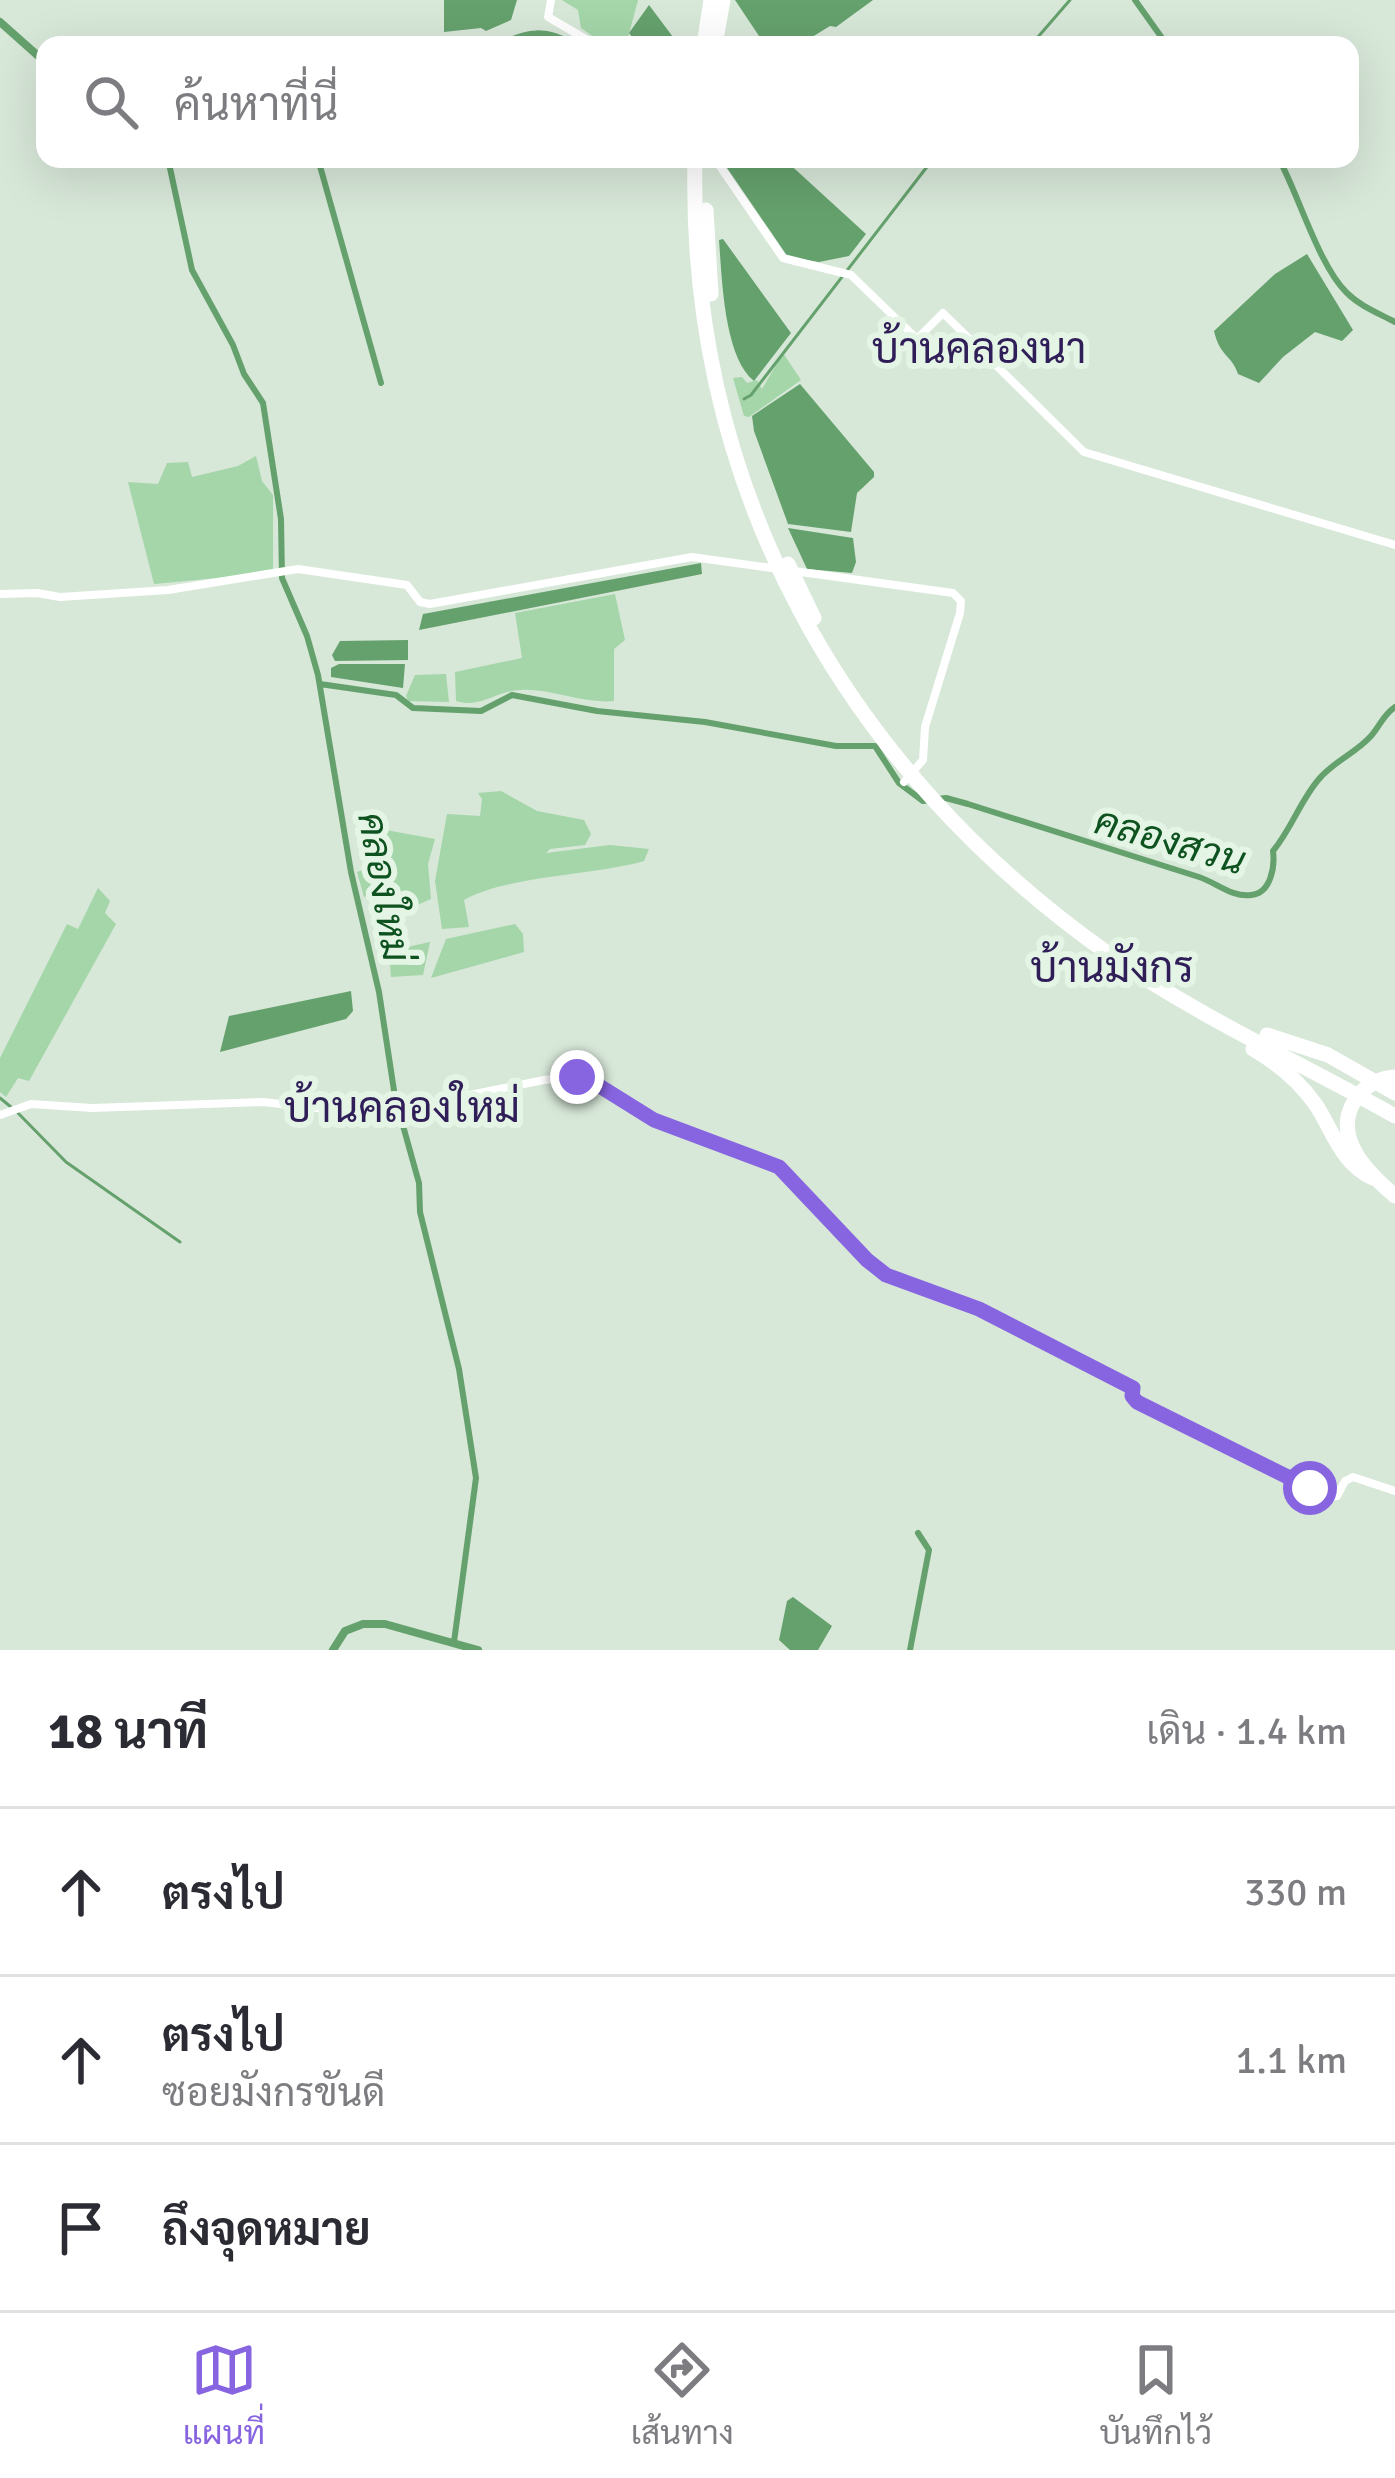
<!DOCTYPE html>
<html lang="th">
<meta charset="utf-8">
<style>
body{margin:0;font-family:Signika,Sarabun,sans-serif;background:#f2f2f3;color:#2b2b33}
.stop{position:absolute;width:36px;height:36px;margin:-27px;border:9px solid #8765e0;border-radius:50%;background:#fff}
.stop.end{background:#8765e0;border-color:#fff;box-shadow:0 3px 12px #0008}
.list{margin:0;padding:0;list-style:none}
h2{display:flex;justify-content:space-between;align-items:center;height:156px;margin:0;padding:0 48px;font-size:51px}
h2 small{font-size:39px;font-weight:400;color:#7c7c81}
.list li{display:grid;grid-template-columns:78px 1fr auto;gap:36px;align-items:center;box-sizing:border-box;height:168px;padding:0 48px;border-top:3px solid #e1e1e2}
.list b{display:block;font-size:45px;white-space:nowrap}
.list p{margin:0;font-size:39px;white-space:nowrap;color:#7c7c81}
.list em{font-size:39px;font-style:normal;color:#7c7c81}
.icon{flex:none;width:66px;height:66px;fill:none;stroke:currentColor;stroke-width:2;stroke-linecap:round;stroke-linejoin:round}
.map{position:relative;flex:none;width:1395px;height:1650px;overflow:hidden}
.search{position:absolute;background:#fff;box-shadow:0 12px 48px #0002;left:36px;right:36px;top:36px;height:132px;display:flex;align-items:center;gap:30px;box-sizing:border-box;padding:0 42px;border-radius:24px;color:#7c7c81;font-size:45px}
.sheet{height:660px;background:#fff}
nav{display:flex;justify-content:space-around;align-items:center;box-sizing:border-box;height:168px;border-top:3px solid #e1e1e2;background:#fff;font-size:33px;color:#7c7c81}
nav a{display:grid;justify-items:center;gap:6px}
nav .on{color:#8765e0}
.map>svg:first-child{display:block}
</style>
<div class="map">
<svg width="1395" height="1650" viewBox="0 0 1395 1650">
<rect width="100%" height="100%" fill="#d7e7d8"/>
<path fill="#a4d6a9" d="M 562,0 L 638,0 L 626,45 L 605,45 L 581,28 L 578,10 Z
M 783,353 L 801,380 L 749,417 L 744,416 L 733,378 L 742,377 L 747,383 L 757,380 L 762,389 Z
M 256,456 L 262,481 L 273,495 L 273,569 L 268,573 L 154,584 L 128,482 L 158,484 L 167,463 L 188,462 L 192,477 L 238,466 Z
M 615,594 L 625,640 L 614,649 L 614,701 C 582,704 551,688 520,690 C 495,691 481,709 456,701 L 455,672 L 522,658 L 515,613 Z
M 446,674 L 449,702 L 408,701 L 406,696 L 415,675 Z
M 501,791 L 537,811 L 584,820 L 591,834 L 585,845 L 550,849 L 546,853 L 610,845 L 649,849 L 644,861 C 591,876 510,875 464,900 L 469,927 L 442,929 L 435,881 L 447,814 L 480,816 L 482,799 L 478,793 Z
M 375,828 L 435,839 L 428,864 L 431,899 L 415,906 L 393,907 L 384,889 L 364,897 L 357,872 L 374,866 L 379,855 L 369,845 L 367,834 Z
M 98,888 L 110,901 L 105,913 L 116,924 L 29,1081 L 18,1078 L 6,1097 L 0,1092 L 0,1058 L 67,924 L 78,929 Z
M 515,924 L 523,934 L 524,952 L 431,978 L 446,939 Z
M 430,942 L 423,975 L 391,977 L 389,951 Z"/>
<path fill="#65a16d" d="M 444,0 L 517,0 L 511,20 L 486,31 L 481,28 L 444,32 Z
M 735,0 L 873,0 L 836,27 L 830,26 L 799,45 L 765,45 Z
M 649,5 L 679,45 L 638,45 L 629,33 Z
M 721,159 L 784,159 L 866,234 L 849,256 L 819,262 L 788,257 Z
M 723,239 L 791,333 L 754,381 C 724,357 722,279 719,240 Z
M 1307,254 L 1353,330 L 1342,341 L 1315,332 L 1283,357 L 1259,383 L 1238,374 C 1232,355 1220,357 1214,331 L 1275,274 Z
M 800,384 L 874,472 L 874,477 L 857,493 L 851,532 L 788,524 L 754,431 L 752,416 Z
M 788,528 L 853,538 L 856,562 L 852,573 L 807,569 Z
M 701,563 L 702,574 L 419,630 L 423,614 Z
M 408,640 L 408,660 L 335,661 L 332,655 L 340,641 Z
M 339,664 L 405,664 L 403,688 L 331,677 L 331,668 Z
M 351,991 L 353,1011 L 346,1019 L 220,1052 L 229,1016 Z
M 793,1597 L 832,1626 L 818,1650 L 790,1650 L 779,1640 L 787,1601 Z"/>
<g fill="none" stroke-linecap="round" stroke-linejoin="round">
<path stroke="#65a16d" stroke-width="3" d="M 1031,45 L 1070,0
M 744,399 L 751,395 L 933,159
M 0,1098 L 11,1107
M 18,1113 L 66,1162 L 180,1242"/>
<path stroke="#65a16d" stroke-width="6" d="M 1135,0 L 1167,45
M 500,45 C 526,31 547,28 574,45
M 168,159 L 192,270 L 233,345 L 244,374 L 263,403 L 281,519 L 282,578 L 307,636 L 318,675 L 351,872 L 379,992 L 395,1097 L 419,1183 L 420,1212 L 459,1369 L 476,1478 L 454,1642
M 318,159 L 381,383
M 1279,159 C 1299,196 1319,266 1347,293 C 1360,306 1378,313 1395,322
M 320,684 L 396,695 L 413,708 L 481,711 L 512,695 L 597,711 L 705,722 L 836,746 L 875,746 L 899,783 L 923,801 L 946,798 L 968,804 C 1045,828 1122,852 1199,877 C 1215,882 1233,898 1251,895 C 1271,893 1275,867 1273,851 C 1292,828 1300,801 1319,779 C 1334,761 1356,753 1371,736 C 1380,726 1383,715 1395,707
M 910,1650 L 929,1550 L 918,1533"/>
<path stroke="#65a16d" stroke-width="8" d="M 0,22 L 45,62
M 333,1650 L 345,1631 L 363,1624 L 385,1624 L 478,1650"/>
<path stroke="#fff" stroke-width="8" d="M 551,0 L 548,17 L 596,45
M 715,159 L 783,258 L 851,275 L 917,339 L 943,313 L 1084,452 L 1395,545
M 0,594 L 37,593 L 60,597 L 168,590 L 298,569 L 407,585 L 420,602 L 430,604 L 692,557 L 953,593 L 961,601 L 960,613 L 925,727 L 923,760 L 904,782
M 0,1115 L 31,1104 L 92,1108 L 263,1102 L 352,1112 L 395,1110 L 544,1080 L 580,1077 L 654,1120 L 779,1167 L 867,1260 L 887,1275 L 979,1308 L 1133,1388 L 1132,1398 L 1137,1402 L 1327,1497 L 1337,1496 L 1345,1481 L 1353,1477 L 1395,1491"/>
<path stroke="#fff" stroke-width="15" d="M 704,45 L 711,0
M 715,45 L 723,0
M 695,159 C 687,488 844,768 1110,955 C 1199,1017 1301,1063 1395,1116
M 706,210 L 711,294
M 788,564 L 814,618
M 1267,1035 L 1328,1055 L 1395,1093
M 1253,1049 C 1279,1064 1299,1081 1316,1105 C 1333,1131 1342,1165 1373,1178
M 1395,1077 C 1379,1078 1364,1086 1355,1100 C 1331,1137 1368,1173 1395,1196"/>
</g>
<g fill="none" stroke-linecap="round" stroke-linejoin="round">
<path stroke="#8765e0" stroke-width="15" d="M 577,1077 L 593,1082 L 654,1120 L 779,1167 L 867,1260 L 886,1275 L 979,1309 L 1133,1388 L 1132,1396 L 1137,1402 L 1310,1488"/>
</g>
<g text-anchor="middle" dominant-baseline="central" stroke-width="12" stroke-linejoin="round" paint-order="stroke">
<g font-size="39" font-style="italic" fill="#0e521f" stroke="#e4f5e6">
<text transform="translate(1170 841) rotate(16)">คลองสวน</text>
<text transform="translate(384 887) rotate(80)">คลองใหม่</text>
</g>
<g font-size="42" fill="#301e58" stroke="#e4f5e6">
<text x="979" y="349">บ้านคลองนา</text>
<text x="1112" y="968">บ้านมังกร</text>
<text x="402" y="1108">บ้านคลองใหม่</text>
</g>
</g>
</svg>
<div class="stop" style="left:1310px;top:1488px"></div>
<div class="stop end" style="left:577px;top:1077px"></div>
<div class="search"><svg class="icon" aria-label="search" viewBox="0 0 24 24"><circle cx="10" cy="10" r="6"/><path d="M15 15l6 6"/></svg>ค้นหาที่นี่</div>
</div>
<section class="sheet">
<h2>18 นาที<small>เดิน · 1.4 km</small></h2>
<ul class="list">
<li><svg class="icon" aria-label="ahead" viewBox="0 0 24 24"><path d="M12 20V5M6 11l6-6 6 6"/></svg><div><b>ตรงไป</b></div><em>330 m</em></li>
<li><svg class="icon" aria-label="ahead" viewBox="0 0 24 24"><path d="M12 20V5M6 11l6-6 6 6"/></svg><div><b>ตรงไป</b><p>ซอยมังกรขันดี</p></div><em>1.1 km</em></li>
<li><svg class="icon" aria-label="arrive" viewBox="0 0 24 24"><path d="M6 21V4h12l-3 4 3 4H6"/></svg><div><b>ถึงจุดหมาย</b></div></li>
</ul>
</section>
<nav>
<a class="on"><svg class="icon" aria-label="map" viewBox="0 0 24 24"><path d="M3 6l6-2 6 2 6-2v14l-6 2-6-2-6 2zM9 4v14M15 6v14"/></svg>แผนที่</a>
<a><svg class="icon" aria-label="directions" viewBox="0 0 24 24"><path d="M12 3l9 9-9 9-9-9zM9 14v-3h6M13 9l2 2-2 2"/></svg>เส้นทาง</a>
<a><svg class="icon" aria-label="saved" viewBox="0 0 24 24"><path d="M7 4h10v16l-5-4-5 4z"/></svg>บันทึกไว้</a>
</nav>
